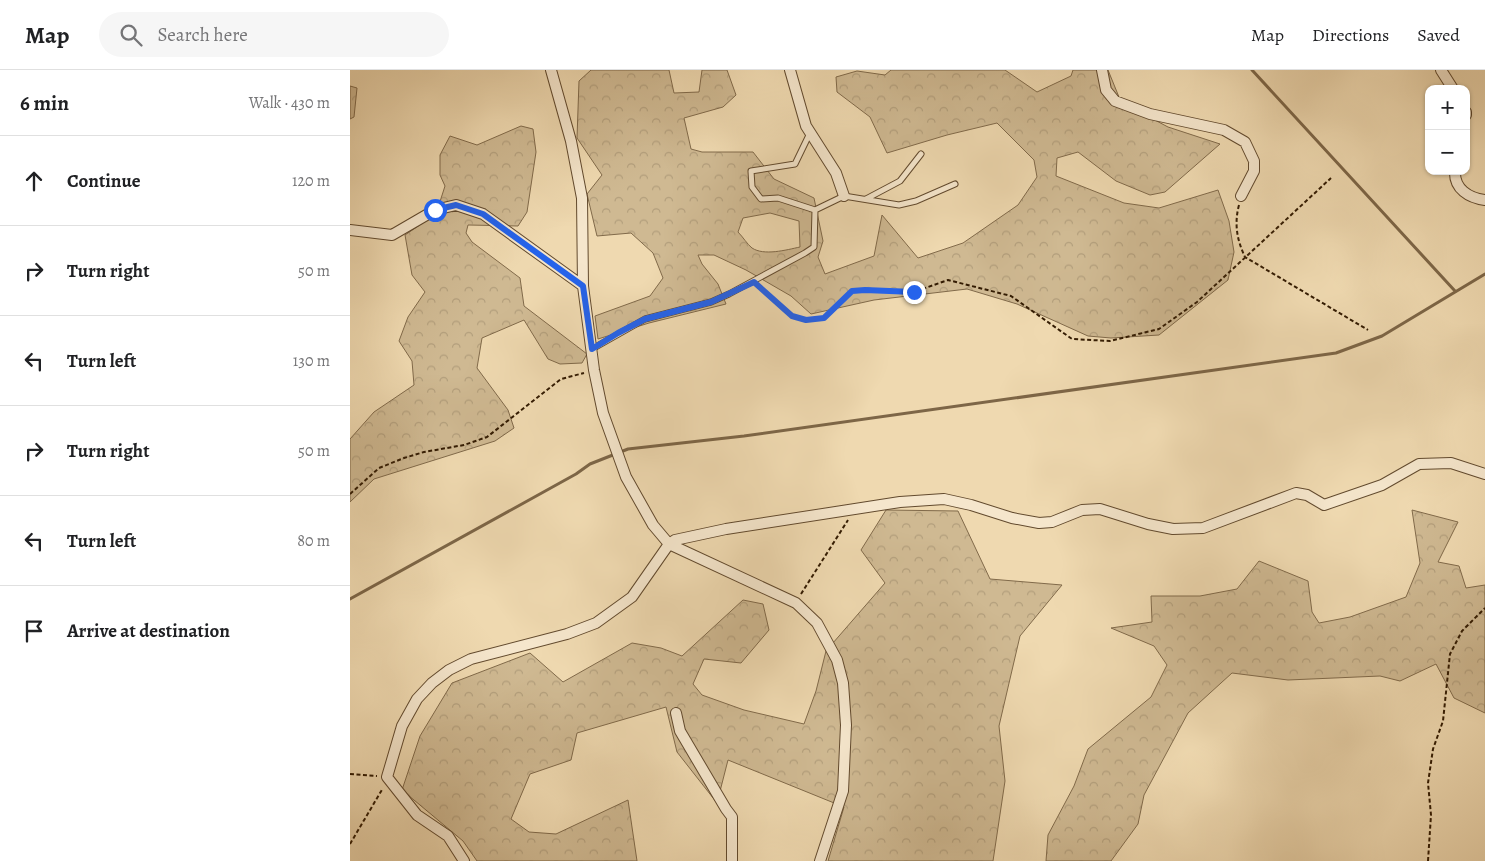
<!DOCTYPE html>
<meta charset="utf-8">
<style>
body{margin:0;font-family:Alegreya,serif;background:#f6f6f6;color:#202124}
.controls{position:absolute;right:15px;top:15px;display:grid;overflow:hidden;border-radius:10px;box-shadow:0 1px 4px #0004}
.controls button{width:45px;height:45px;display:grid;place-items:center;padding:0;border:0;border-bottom:1px solid #e0e0e0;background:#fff;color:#202124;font:25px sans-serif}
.stop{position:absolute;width:15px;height:15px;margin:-11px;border:4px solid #2563eb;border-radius:50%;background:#fff}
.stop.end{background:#2563eb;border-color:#fff;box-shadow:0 1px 5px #0008}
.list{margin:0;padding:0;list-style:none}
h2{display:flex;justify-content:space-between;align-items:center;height:65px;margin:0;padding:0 20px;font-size:21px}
h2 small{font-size:16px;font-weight:400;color:#757577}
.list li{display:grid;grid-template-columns:32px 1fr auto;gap:15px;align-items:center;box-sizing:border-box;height:90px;padding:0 20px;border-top:1px solid #e0e0e0}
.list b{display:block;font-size:19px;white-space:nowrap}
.list em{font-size:16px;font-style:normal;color:#757577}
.icon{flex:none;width:28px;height:28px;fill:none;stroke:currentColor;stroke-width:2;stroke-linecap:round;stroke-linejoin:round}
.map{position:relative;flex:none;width:1135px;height:791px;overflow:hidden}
header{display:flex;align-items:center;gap:30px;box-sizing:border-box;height:70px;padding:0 25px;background:#fff;border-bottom:1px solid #e0e0e0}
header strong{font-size:24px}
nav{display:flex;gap:28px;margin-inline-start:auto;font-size:18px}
.search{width:350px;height:45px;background:#f6f6f6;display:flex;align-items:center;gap:12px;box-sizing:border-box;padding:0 18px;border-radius:28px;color:#757577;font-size:19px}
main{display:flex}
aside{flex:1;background:#fff}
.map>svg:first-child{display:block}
</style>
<header>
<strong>Map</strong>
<div class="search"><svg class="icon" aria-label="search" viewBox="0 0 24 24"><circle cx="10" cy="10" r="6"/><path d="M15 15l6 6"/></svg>Search here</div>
<nav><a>Map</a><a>Directions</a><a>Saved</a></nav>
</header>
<main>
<aside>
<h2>6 min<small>Walk · 430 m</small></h2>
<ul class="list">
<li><svg class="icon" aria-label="ahead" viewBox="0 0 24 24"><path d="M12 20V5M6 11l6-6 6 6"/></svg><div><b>Continue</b></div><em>120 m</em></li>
<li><svg class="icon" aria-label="right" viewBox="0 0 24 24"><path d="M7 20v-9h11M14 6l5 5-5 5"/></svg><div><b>Turn right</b></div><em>50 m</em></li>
<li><svg class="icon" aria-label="left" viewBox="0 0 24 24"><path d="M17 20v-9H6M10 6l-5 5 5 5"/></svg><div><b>Turn left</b></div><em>130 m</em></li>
<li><svg class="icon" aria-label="right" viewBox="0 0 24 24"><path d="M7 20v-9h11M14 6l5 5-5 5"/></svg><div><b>Turn right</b></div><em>50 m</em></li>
<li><svg class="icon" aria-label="left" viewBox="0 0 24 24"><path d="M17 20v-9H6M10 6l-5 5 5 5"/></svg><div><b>Turn left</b></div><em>80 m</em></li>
<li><svg class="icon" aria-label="arrive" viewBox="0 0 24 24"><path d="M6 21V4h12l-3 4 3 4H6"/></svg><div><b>Arrive at destination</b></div></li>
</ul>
</aside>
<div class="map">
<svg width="1135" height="791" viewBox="0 0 1135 791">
<defs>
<pattern id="forest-crowns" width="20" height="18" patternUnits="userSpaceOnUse" patternTransform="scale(1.25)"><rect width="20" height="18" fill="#cfb992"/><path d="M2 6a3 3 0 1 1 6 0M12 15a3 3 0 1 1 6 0" fill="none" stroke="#b29e7c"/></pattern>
</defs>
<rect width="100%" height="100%" fill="#efd9b0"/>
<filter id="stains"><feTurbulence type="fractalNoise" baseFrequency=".004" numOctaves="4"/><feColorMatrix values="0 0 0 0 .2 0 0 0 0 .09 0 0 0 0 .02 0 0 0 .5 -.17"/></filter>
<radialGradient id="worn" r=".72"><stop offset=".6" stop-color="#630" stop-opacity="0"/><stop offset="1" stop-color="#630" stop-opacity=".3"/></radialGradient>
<path fill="url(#forest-crowns)" stroke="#816a4a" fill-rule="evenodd" d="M 241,0 L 319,0 L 324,23 L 349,22 L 352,0 L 377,0 L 386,25 L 373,37 L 334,48 L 341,79 L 352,82 L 403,82 L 424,109 L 464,128 L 473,171 L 468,187 L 475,204 L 524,186 L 532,145 L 568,188 L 613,173 L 668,135 L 687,107 L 684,90 L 647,53 L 597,65 L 537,83 L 520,47 L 487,22 L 486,7 L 507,1 L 535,5 L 541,0 L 655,0 L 687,22 L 721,6 L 723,0 L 758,0 L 771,32 L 818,57 L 870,74 L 815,122 L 800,125 L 766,111 L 728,82 L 707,88 L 706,106 L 774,133 L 809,138 L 868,120 L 879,151 L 884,182 L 878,210 L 809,265 L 761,268 L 738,266 L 667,234 L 617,219 L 524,230 L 461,244 L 441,226 L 396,200 L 364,185 L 348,185 L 352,194 L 368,214 L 376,234 L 299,253 L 248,269 L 245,246 L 300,226 L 313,208 L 303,183 L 281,163 L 247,166 L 237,124 L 252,105 L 227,68 L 229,11 ZM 420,143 L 449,151 L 450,177 C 436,180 414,186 402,178 C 397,174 393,167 388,162 L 393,148 Z
M 0,16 L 7,18 L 4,47 L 0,49 Z
M 171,56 L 183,59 L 186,82 L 177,142 L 168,156 L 118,155 L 116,163 L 122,172 L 170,208 L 174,236 L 237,284 L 232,293 L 210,294 L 198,289 L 174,250 L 132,268 L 127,298 L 158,340 L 164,358 L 145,371 L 24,409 L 0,432 L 0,369 L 24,342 L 64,315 L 62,291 L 49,271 L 58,247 L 75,222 L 62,205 L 55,165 L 86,144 L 95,116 L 90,105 L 90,85 L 100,66 L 127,75 Z
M 536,440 L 608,441 L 640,509 L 712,515 L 670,566 L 649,656 L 655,711 L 643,791 L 478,791 L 494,737 L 378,690 L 367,733 L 327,682 L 316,637 L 227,663 L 221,690 L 180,704 L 161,749 L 179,762 L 206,764 L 278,730 L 287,791 L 127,791 L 113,771 L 52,720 L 70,666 L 102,613 L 180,583 L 213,612 L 282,573 L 311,578 L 332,586 L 393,530 L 413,534 L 419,560 L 391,593 L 354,589 L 343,614 L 352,625 L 394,640 L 454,654 L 466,621 L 476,581 L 535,513 L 511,480 Z
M 1062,440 L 1108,452 L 1088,492 L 1109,496 L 1116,518 L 1135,515 L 1135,643 L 1104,628 L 1086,594 L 1050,611 L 1030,606 L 938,610 L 882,603 L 838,643 L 794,725 L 788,754 L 761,791 L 696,791 L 698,765 L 724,716 L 738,679 L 801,627 L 817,595 L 804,576 L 761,558 L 802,552 L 801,526 L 850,526 L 887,519 L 909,491 L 958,511 L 962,542 L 969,553 L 1000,547 L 1056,527 L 1070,493 Z"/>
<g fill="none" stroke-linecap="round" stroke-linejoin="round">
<path stroke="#7d6647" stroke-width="3" d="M 902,0 L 1105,221
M 0,529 L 226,404 L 240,394 L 278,379 L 394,366 L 986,283 L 1032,266 L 1135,204"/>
<g stroke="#624a2e" stroke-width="7">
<path id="lane" d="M 460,63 L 445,94 L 401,101 L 402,117 L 411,129 L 428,128 L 465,140
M 516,129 L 550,111 L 571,84
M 242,279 L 295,249 L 361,232 L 379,224 L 455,183 L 464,177 L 465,140 L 494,126 L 549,135 L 566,131 L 605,114"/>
</g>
<g stroke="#624a2e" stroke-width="12">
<path id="street" d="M 201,0 L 221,71 L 232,128 L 233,216 L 244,300 L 253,343 L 276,407 L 303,455 L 319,474 L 446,533 L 467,553 L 487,590 L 493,613 L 496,655 L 493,721 L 470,791
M 440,0 L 456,56 L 486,103 L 494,126
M 752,0 L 756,20 L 765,31 L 800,44 L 874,60 L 895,72 L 904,91 L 904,101 L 891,126
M 1091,0 L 1103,19
M 1116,42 L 1116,45
M 1105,101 C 1104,119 1119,128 1135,130
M 0,160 L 42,165 L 85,140 L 106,135 L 133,144 L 233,216
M 326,643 L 330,661 L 376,739 L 382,747 L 382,791
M 114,791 L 98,766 L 67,745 L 37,707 L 52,656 L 67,629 L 82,613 L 99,600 L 121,589 L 217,564 L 246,553 L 282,527 L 319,474 L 325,470 L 376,459 L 550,432 L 594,429 L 621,435 L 662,448 L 689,453 L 702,452 L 732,440 L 750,439 L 798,454 L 823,459 L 853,458 L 946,423 L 957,425 L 974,435 L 1032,415 L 1069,394 L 1101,393 L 1135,404"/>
</g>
<path stroke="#331b02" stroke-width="2" stroke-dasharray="4 2.5" stroke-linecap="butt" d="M 889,135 C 884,154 887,170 895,187 L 1018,260
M 408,215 L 442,246 L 456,250 L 474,248 L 502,221 L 515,220 L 564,222 L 598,210 L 661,226 L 722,269 L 760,271 L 809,259 L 847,232 L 981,108
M 0,424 L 29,398 L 54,388 L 74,382 L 114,375 L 137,367 L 211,309 L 234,303
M 451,524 L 498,450
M 0,704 L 27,706
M 0,774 L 33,718
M 1078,791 L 1081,745 L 1078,713 L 1083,679 L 1093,651 L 1100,584 L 1112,561 L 1135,538"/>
<use href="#lane" stroke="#f5e6cc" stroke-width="5"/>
<use href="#street" stroke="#f5e6cc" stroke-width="10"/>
</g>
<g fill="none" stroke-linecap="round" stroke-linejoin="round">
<path stroke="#2563eb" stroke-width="6" d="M 85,140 L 106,135 L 133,144 L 233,216 L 242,279 L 268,263 L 295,249 L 361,232 L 404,212 L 442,246 L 456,250 L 474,248 L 502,221 L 515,220 L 564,222"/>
</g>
<rect width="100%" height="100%" filter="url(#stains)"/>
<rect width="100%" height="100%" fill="url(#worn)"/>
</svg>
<div class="controls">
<button>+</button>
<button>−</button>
</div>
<div class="stop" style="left:85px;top:140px"></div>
<div class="stop end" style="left:564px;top:222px"></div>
</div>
</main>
